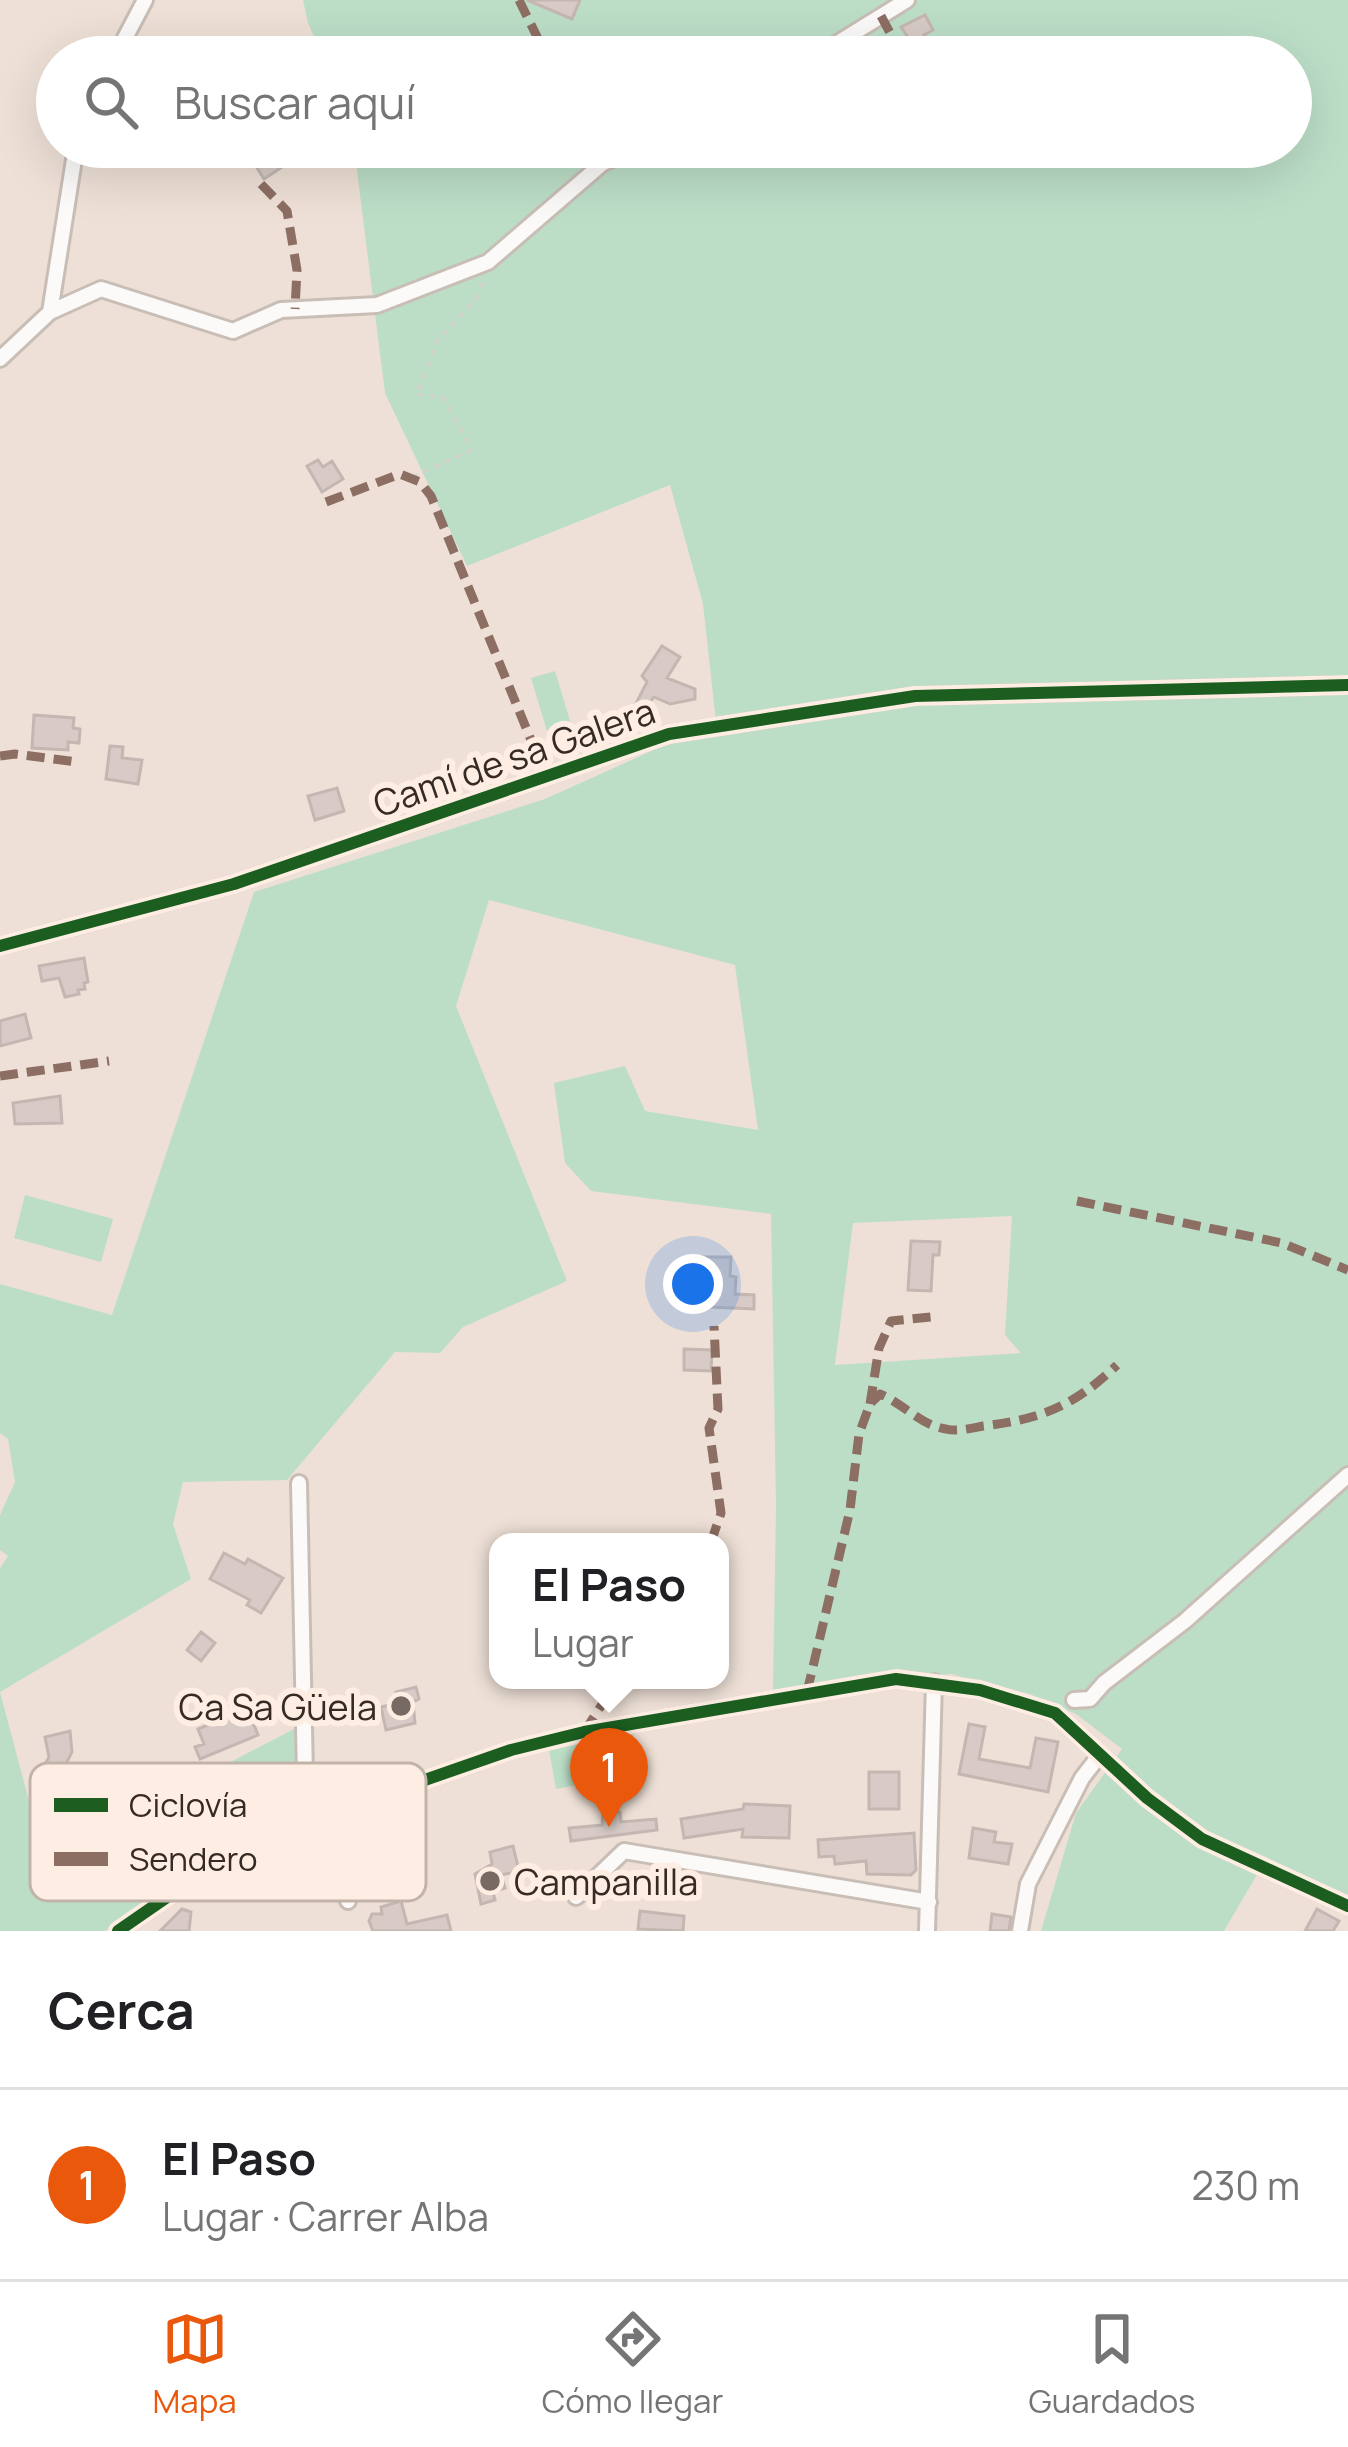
<!DOCTYPE html>
<html lang="es">
<meta charset="utf-8">
<style>
body{margin:0;font-family:Manrope,sans-serif;background:#f6f6f6;color:#202124}
.you{position:absolute;left:693px;top:1284px;width:42px;height:42px;margin:-30px;border:9px solid #fff;border-radius:50%;background:#1a73e8;box-shadow:0 0 0 18px #1a73e833}
.badge{display:grid;place-items:center;width:78px;height:78px;border-radius:50%;background:#ea580c;color:#fff;font-size:39px;font-weight:700}
.pin{position:absolute;translate:-50% -99px;filter:drop-shadow(0 3px 6px #0008)}
.pin::after{content:'';position:absolute;top:63px;width:42px;height:36px;background:inherit;clip-path:polygon(0 0,100% 0,50% 100%)}
.popup{position:absolute;left:489px;top:1533px;width:240px;height:156px;box-sizing:border-box;display:grid;place-content:center;border-radius:24px;background:#fff;filter:drop-shadow(0 3px 9px #0005);font-size:39px;white-space:nowrap;color:#757577}
.popup b{font-size:45px;color:#202124}
.popup::after{content:'';position:absolute;left:50%;top:100%;margin-left:-24px;border:24px solid transparent;border-top-color:#fff}
.list{margin:0;padding:0;list-style:none}
h2{display:flex;justify-content:space-between;align-items:center;height:156px;margin:0;padding:0 48px;font-size:51px}
h2 small{font-size:39px;font-weight:400;color:#757577}
.list li{display:grid;grid-template-columns:78px 1fr auto;gap:36px;align-items:center;box-sizing:border-box;height:192px;padding:0 48px;border-top:3px solid #e0e0e0}
.list b{display:block;font-size:45px;white-space:nowrap}
.list p{margin:0;font-size:39px;white-space:nowrap;color:#757577}
.list em{font-size:39px;font-style:normal;color:#757577}
.icon{flex:none;width:66px;height:66px;fill:none;stroke:currentColor;stroke-width:2;stroke-linecap:round;stroke-linejoin:round}
.map{position:relative;flex:none;width:1348px;height:1931px;overflow:hidden}
.search{position:absolute;background:#fff;box-shadow:0 12px 48px #0002;left:36px;right:36px;top:36px;height:132px;display:flex;align-items:center;gap:30px;box-sizing:border-box;padding:0 42px;border-radius:66px;color:#757577;font-size:45px}
.sheet{height:348px;background:#fff}
nav{display:flex;justify-content:space-around;align-items:center;box-sizing:border-box;height:168px;border-top:3px solid #e0e0e0;background:#fff;font-size:33px;color:#757577}
nav a{display:grid;justify-items:center;gap:6px}
nav .on{color:#ea580c}
.map>svg:first-child{display:block}
</style>
<div class="map">
<svg width="1348" height="1931" viewBox="0 0 1348 1931">
<rect width="100%" height="100%" fill="#eee0d6"/>
<path fill="#bcdec7" fill-rule="evenodd" d="M 303,0 L 1348,0 L 1348,1910 L 1258,1873 L 1224,1931 L 1041,1931 L 1076,1813 L 1122,1749 L 1076,1714 L 1030,1694 L 951,1674 L 773,1690 L 776,1505 L 771,1214 L 591,1191 L 565,1163 L 554,1083 L 625,1066 L 645,1111 L 758,1130 L 735,965 L 489,900 L 456,1006 L 567,1281 L 463,1327 L 440,1353 L 395,1352 L 287,1480 L 183,1482 L 173,1524 L 191,1579 L 0,1692 L 33,1816 L 126,1816 L 296,1728 L 298,1818 L 199,1862 L 105,1931 L 0,1931 L 0,1568 L 8,1556 L 0,1550 L 0,1515 L 15,1482 L 8,1439 L 0,1433 L 0,1284 L 112,1315 L 254,892 L 545,799 L 716,722 L 703,604 L 670,485 L 467,566 L 385,393 L 354,147 L 1291,147 L 1291,57 L 323,57 L 308,23 ZM 1012,1216 L 1005,1335 L 1021,1353 L 835,1365 L 853,1223 Z
M 555,671 L 571,724 L 547,731 L 531,678 Z
M 25,1195 L 113,1219 L 101,1262 L 14,1238 Z
M 633,1734 L 640,1773 L 556,1789 L 549,1750 Z"/>
<path fill="#d8cbc7" stroke="#c4b7b2" stroke-width="3" d="M 527,0 L 580,0 L 572,19 Z
M 925,15 L 933,30 L 924,35 L 930,48 L 919,53 L 901,27 Z
M 244,147 L 274,147 L 285,165 L 264,179 Z
M 318,460 L 323,467 L 332,461 L 343,479 L 322,492 L 307,466 Z
M 662,646 L 680,657 L 667,678 L 695,689 L 695,699 L 670,704 L 654,697 L 633,723 L 628,719 L 647,682 L 642,676 Z
M 34,715 L 74,718 L 73,728 L 80,729 L 79,743 L 68,742 L 68,750 L 32,748 Z
M 110,746 L 123,747 L 122,758 L 142,760 L 138,784 L 106,779 Z
M 337,788 L 344,811 L 315,820 L 308,796 Z
M 84,958 L 88,982 L 84,983 L 85,989 L 78,990 L 79,994 L 65,997 L 59,978 L 42,981 L 39,966 Z
M 25,1014 L 31,1038 L 0,1046 L 0,1021 Z
M 60,1096 L 62,1123 L 15,1124 L 13,1103 Z
M 911,1241 L 940,1242 L 939,1255 L 933,1255 L 931,1291 L 908,1290 Z
M 701,1257 L 731,1257 L 730,1276 L 736,1277 L 735,1294 L 754,1295 L 754,1309 L 710,1307 L 714,1271 L 700,1270 Z
M 684,1349 L 712,1350 L 711,1371 L 684,1370 Z
M 224,1553 L 245,1564 L 248,1559 L 283,1578 L 261,1613 L 247,1605 L 250,1600 L 210,1579 Z
M 201,1632 L 215,1643 L 201,1661 L 187,1650 Z
M 416,1687 L 419,1699 L 413,1702 L 415,1723 L 386,1730 L 381,1707 L 399,1703 L 396,1692 Z
M 247,1708 L 258,1735 L 200,1759 L 195,1747 L 204,1744 L 198,1729 Z
M 969,1724 L 985,1727 L 979,1759 L 1030,1768 L 1036,1738 L 1058,1742 L 1048,1792 L 959,1774 Z
M 70,1731 L 72,1752 L 55,1785 L 39,1775 L 49,1757 L 45,1737 Z
M 869,1772 L 899,1772 L 899,1809 L 869,1809 Z
M 744,1804 L 790,1806 L 789,1838 L 742,1837 L 743,1829 L 684,1838 L 681,1819 L 743,1809 Z
M 620,1812 L 621,1822 L 656,1819 L 657,1830 L 571,1841 L 569,1828 L 602,1825 L 603,1813 Z
M 973,1828 L 996,1832 L 994,1842 L 1012,1844 L 1008,1864 L 969,1858 Z
M 914,1833 L 916,1870 L 911,1875 L 867,1874 L 866,1861 L 835,1864 L 834,1856 L 819,1857 L 818,1840 Z
M 513,1846 L 519,1871 L 501,1875 L 505,1888 L 493,1892 L 495,1900 L 481,1904 L 475,1874 L 492,1864 L 490,1852 Z
M 401,1901 L 407,1924 L 447,1915 L 451,1931 L 373,1931 L 369,1921 L 372,1914 L 382,1914 L 381,1907 Z
M 182,1909 L 191,1912 L 189,1931 L 160,1931 Z
M 1317,1909 L 1339,1921 L 1333,1931 L 1305,1931 Z
M 640,1911 L 684,1916 L 683,1931 L 638,1929 Z
M 992,1914 L 1011,1917 L 1009,1931 L 990,1931 Z"/>
<g fill="none" stroke-linecap="round" stroke-linejoin="round">
<g stroke="#c9beb6" stroke-width="20">
<path id="minor" d="M 115,57 L 145,0
M 815,57 L 907,0
M 50,312 L 76,147
M 0,359 L 50,312 L 101,289 L 233,331 L 281,310 L 377,305 L 488,262 L 603,163 L 644,147
M 0,946 L 234,884 L 669,734 L 915,696 L 1348,685
M 299,1483 L 306,1825
M 1074,1700 L 1090,1699 L 1104,1683 L 1185,1621 L 1348,1475
M 325,1817 L 348,1901
M 576,1897 L 624,1851 L 929,1902
M 118,1931 L 212,1866 L 376,1797 L 511,1750 L 584,1732 L 896,1679 L 980,1690 L 1055,1713 L 1147,1798 L 1202,1839 L 1348,1906
M 927,1931 L 934,1682
M 1020,1931 L 1028,1884 L 1082,1778 L 1099,1756"/>
</g>
<path stroke="#d5d2ce" stroke-width="3" stroke-dasharray="6 6" stroke-linecap="butt" d="M 412,477 L 471,450 L 444,398 L 417,394 L 437,341 L 478,296 L 482,281"/>
<use href="#minor" stroke="#fcfaf9" stroke-width="14"/>
<path stroke="#8d6e63" stroke-width="9" stroke-dasharray="18 9" stroke-linecap="butt" d="M 519,0 L 547,57
M 881,16 L 903,57
M 590,147 L 603,163
M 261,184 L 287,211 L 297,270 L 295,309
M 326,502 L 400,474 L 420,482 L 431,496 L 547,779
M 0,756 L 15,754 L 77,762
M 0,1076 L 109,1061
M 1077,1201 L 1282,1243 L 1348,1270
M 870,1404 L 879,1348 L 891,1321 L 931,1317
M 711,1542 L 721,1513 L 709,1428 L 718,1409 L 714,1326
M 807,1692 L 850,1510 L 859,1434 L 870,1404 L 880,1394 C 904,1404 920,1425 946,1429 C 957,1432 972,1428 983,1426 C 1042,1419 1074,1406 1117,1365
M 584,1732 L 618,1680"/>
<g stroke="#feede2" stroke-width="20">
<path id="cycleway" d="M 0,946 L 234,884 L 669,734 L 915,696 L 1348,685
M 118,1931 L 212,1866 L 376,1797 L 511,1750 L 584,1732 L 896,1679 L 980,1690 L 1055,1713 L 1147,1798 L 1202,1839 L 1348,1906"/>
</g>
<use href="#cycleway" stroke="#1b5e20" stroke-width="12"/>
</g>
<g fill="#766a62" stroke="#feede2" stroke-width="4.5">
<circle cx="401" cy="1706" r="12"/>
<circle cx="490" cy="1881" r="12"/>
</g>
<g text-anchor="middle" dominant-baseline="central" stroke-width="12" stroke-linejoin="round" paint-order="stroke">
<g font-size="36" fill="#352b24" stroke="#feede2">
<text transform="translate(514 757) rotate(-19)">Camí de sa Galera</text>
</g>
<g font-size="36" fill="#352b24" stroke="#feede2" text-anchor="end">
<text x="377" y="1706">Ca Sa Güela</text>
<text x="514" y="1881" text-anchor="start">Campanilla</text>
</g>
</g>
<rect x="30" y="1763" width="396" height="138" rx="18" fill="#feede2" stroke="#c2b3a9" stroke-width="3"/>
<rect x="54" y="1798" width="54" height="14" fill="#1b5e20"/>
<rect x="54" y="1852" width="54" height="14" fill="#8d6e63"/>
<g font-size="33" fill="#352b24">
<text x="129" y="1817">Ciclovía</text>
<text x="129" y="1871">Sendero</text>
</g>
</svg>
<div class="you"></div>
<div class="pin badge" style="left:609px;top:1827px">1</div>
<div class="popup"><b>El Paso</b>Lugar</div>
<div class="search"><svg class="icon" aria-label="search" viewBox="0 0 24 24"><circle cx="10" cy="10" r="6"/><path d="M15 15l6 6"/></svg>Buscar aquí</div>
</div>
<section class="sheet">
<h2>Cerca<small></small></h2>
<ul class="list">
<li><span class="badge">1</span><div><b>El Paso</b><p>Lugar · Carrer Alba</p></div><em>230 m</em></li>
</ul>
</section>
<nav>
<a class="on"><svg class="icon" aria-label="map" viewBox="0 0 24 24"><path d="M3 6l6-2 6 2 6-2v14l-6 2-6-2-6 2zM9 4v14M15 6v14"/></svg>Mapa</a>
<a><svg class="icon" aria-label="directions" viewBox="0 0 24 24"><path d="M12 3l9 9-9 9-9-9zM9 14v-3h6M13 9l2 2-2 2"/></svg>Cómo llegar</a>
<a><svg class="icon" aria-label="saved" viewBox="0 0 24 24"><path d="M7 4h10v16l-5-4-5 4z"/></svg>Guardados</a>
</nav>
